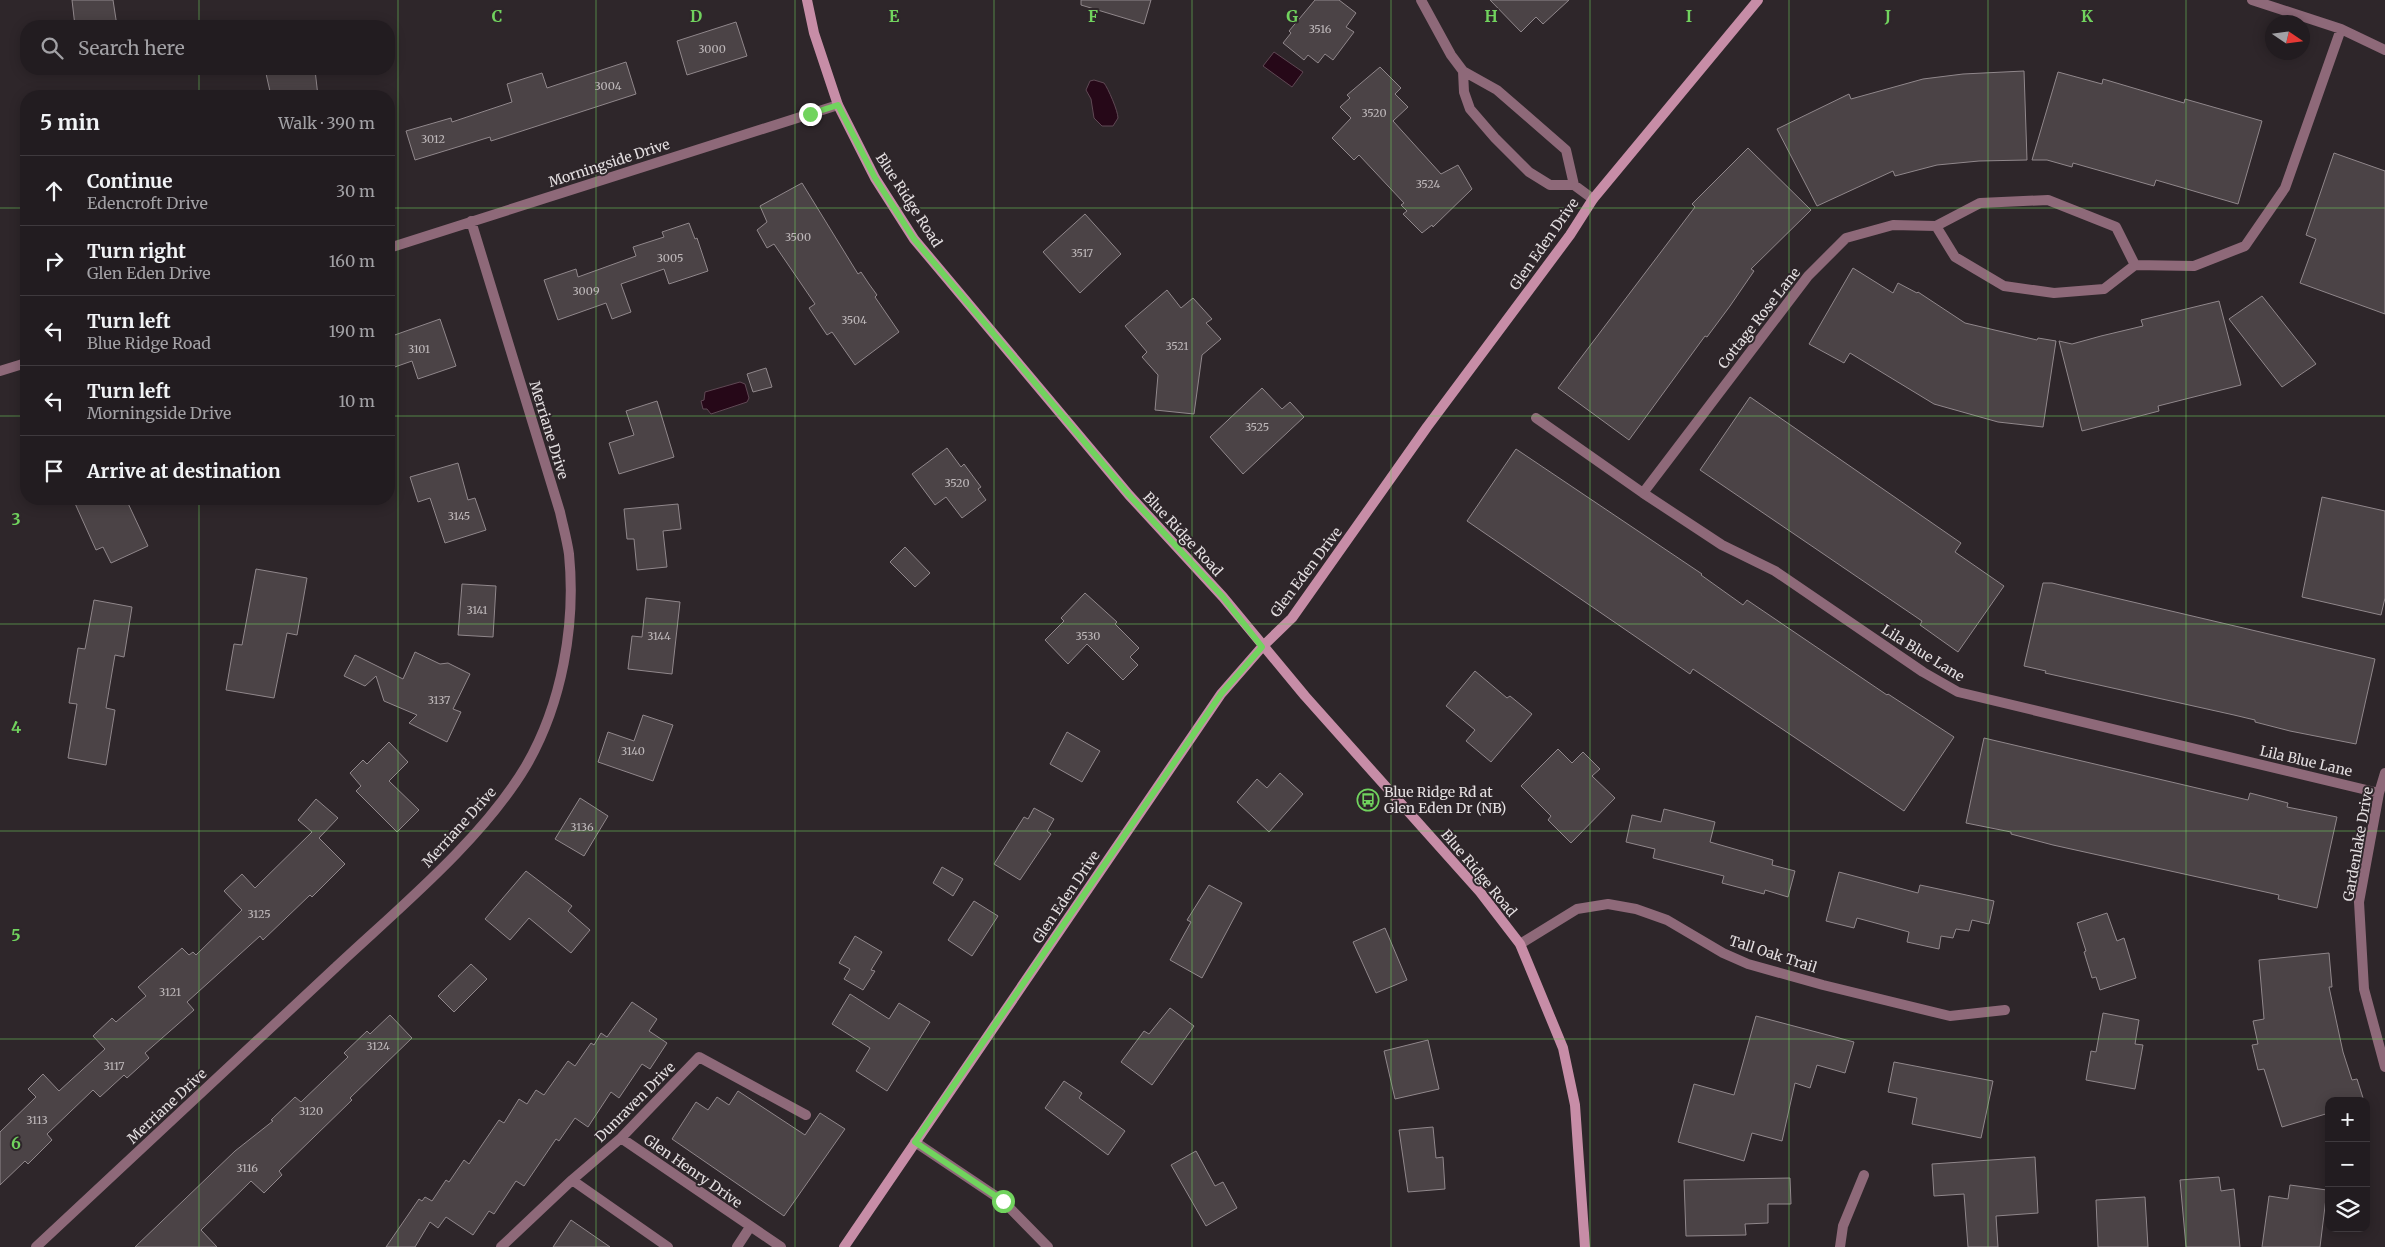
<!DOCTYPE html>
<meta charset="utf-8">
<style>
body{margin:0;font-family:Merriweather,serif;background:#2e292d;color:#f1f3f6}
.controls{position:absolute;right:15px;bottom:15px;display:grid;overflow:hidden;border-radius:10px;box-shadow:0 2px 12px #0003}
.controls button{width:45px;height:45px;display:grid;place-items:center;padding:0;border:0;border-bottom:1px solid #3f3a3e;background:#221c20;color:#f1f3f6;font:25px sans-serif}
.compass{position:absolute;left:2265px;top:15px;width:45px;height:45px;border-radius:50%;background:#221c20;box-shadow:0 2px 12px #0003;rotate:103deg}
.stop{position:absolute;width:15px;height:15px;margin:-11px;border:4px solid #71d35e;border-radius:50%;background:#fff}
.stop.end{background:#71d35e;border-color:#fff;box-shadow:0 1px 5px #0008}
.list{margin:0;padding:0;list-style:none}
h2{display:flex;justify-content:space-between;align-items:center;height:65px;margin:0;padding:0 20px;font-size:21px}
h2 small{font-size:16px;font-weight:400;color:#a2a1a5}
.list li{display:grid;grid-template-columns:32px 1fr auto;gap:15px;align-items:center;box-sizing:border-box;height:70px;padding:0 20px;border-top:1px solid #3f3a3e}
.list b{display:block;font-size:19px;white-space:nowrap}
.list p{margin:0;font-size:16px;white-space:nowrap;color:#a2a1a5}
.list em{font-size:16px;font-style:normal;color:#a2a1a5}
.icon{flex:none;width:28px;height:28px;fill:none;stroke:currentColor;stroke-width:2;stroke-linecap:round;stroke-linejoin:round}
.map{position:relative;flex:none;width:2385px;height:1247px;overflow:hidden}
.search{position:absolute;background:#221c20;box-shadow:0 2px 12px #0003;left:20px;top:20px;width:375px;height:55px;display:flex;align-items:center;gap:12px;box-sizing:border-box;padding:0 18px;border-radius:20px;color:#a2a1a5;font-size:19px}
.panel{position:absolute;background:#221c20;box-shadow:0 2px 12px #0003;left:20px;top:90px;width:375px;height:415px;border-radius:20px}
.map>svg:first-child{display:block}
</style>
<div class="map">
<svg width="2385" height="1247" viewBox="0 0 2385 1247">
<rect width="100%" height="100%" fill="#2e262a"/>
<path fill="#260818" stroke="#5f4854" d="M 1274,52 L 1303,72 L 1292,87 L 1263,66 Z
M 1094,80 L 1104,83 C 1108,88 1118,111 1118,118 L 1113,126 L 1102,126 L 1094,118 L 1091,99 L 1086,90 L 1090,81 Z
M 740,382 L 745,384 L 749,398 L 747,402 L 711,414 L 707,409 L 703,409 L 701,401 L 704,400 L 705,392 Z"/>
<path fill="#4b4346" stroke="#90878b" d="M 72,0 L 113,0 L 117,26 L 75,26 Z
M 1081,0 L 1151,0 L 1144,24 L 1081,5 Z
M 1315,0 L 1339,0 L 1356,13 L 1346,27 L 1354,32 L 1333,60 L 1325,54 L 1318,63 L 1308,55 L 1304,60 L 1283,43 L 1291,33 L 1289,31 Z
M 1490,0 L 1569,0 L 1543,24 L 1536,17 L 1521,32 Z
M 736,22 L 747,56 L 687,75 L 677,41 Z
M 626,62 L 636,94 L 491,141 L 490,137 L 415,160 L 406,131 L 451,118 L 452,122 L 512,102 L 507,84 L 542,73 L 547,88 Z
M 1380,67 L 1401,88 L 1395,94 L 1408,107 L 1393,121 L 1441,174 L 1458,165 L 1472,189 L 1433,227 L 1432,225 L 1422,233 L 1403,214 L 1407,211 L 1401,205 L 1404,203 L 1359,155 L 1354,160 L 1332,138 L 1351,118 L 1340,107 L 1350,98 L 1347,95 Z
M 265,69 L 315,70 L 318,96 L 271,96 Z
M 2024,71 L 2027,160 L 1979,161 L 1937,165 L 1895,176 L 1893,171 L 1817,206 L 1777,129 L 1849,94 L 1851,99 L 1923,79 L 1963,74 Z
M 2058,72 L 2102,84 L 2103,79 L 2184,103 L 2185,99 L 2262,121 L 2238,204 L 2156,180 L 2154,186 L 2073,163 L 2072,167 L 2047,160 L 2032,160 Z
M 1748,148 L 1811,210 L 1751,269 L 1754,271 L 1730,306 L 1707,337 L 1705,336 L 1629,440 L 1558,388 L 1695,207 L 1692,204 Z
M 2334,153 L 2385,171 L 2385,314 L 2300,283 L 2316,239 L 2306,235 Z
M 802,183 L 858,274 L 861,272 L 869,284 L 877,295 L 875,297 L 899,332 L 855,365 L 832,332 L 827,335 L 809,308 L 815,304 L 774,244 L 767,248 L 757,230 L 767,222 L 760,206 Z
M 1085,214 L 1121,254 L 1080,293 L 1043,252 Z
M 689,223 L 695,239 L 697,238 L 708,271 L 669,284 L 664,269 L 621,284 L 631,312 L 612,319 L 606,303 L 558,320 L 544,280 L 576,269 L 578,277 L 636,256 L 633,247 L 664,237 L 662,232 Z
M 1853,268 L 1893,293 L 1898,283 L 1917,293 L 1918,292 L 1965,323 L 2037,340 L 2038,338 L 2056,341 L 2043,427 L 1998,422 L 1934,404 L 1850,353 L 1844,363 L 1809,344 Z
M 1167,290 L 1181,308 L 1193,298 L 1212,319 L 1206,323 L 1221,339 L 1202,355 L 1194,414 L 1155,410 L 1158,375 L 1142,357 L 1147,352 L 1125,326 Z
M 2262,296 L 2316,364 L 2282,387 L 2229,319 Z
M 2219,301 L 2241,385 L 2158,406 L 2159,411 L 2082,431 L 2059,341 L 2072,344 L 2101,336 L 2143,326 L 2141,320 Z
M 440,319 L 456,366 L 418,379 L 412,361 L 389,369 L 389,337 Z
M 766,368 L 772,387 L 753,392 L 747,374 Z
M 1262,388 L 1282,409 L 1290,402 L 1304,417 L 1243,474 L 1210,437 Z
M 1750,397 L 1961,543 L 1955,552 L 2004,586 L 1958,652 L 1920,625 L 1922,621 L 1700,470 Z
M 657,401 L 674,457 L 619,474 L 609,443 L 634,435 L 626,411 Z
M 947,448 L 961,467 L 964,464 L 981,487 L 978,489 L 986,500 L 962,518 L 946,497 L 935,505 L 912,474 Z
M 1516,449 L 1702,574 L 1701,575 L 1743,605 L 1747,600 L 1887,695 L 1888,694 L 1954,737 L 1904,811 L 1693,669 L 1690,674 L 1467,521 Z
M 458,463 L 468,500 L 475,498 L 486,530 L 445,543 L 430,498 L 418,502 L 410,477 Z
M 2322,497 L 2385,511 L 2385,598 L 2381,615 L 2302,597 Z
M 73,499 L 126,499 L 148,546 L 111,563 L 103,547 L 96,550 Z
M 678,504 L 681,529 L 663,531 L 667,567 L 637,570 L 634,539 L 627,539 L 624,509 Z
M 905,547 L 930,573 L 915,587 L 890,562 Z
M 256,569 L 307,578 L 297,635 L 287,633 L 274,698 L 226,690 L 234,644 L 242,645 Z
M 2043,583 L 2052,583 L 2375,659 L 2356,744 L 2290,731 L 2255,722 L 2255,720 L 2234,715 L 2045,673 L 2046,671 L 2024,666 Z
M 462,584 L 496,586 L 493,637 L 458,635 Z
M 1085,593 L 1117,622 L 1115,624 L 1139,648 L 1130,657 L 1138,665 L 1123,680 L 1087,644 L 1068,664 L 1045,640 L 1064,621 L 1061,618 Z
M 646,598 L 680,602 L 672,674 L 628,669 L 632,636 L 642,637 Z
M 94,600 L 132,607 L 124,657 L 115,655 L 106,708 L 115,710 L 106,765 L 68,758 L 77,704 L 69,703 L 78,648 L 85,649 Z
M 415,652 L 440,664 L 448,663 L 470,674 L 453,709 L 461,712 L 447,742 L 409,723 L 417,715 L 384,701 L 376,676 L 365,686 L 344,676 L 355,655 L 403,679 Z
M 1475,671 L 1507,698 L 1510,696 L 1532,714 L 1491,762 L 1466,741 L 1475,730 L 1446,706 Z
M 643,715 L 673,725 L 653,781 L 598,762 L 608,732 L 634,741 Z
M 1067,732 L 1100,751 L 1082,782 L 1050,764 Z
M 1984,738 L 2248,800 L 2250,793 L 2288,803 L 2287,807 L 2337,817 L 2317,908 L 2278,899 L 2279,895 L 2053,845 L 2011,834 L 2011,832 L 1966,823 Z
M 389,742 L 408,762 L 389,781 L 419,810 L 397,832 L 356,791 L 361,786 L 350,773 L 363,760 L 367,764 Z
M 1558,749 L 1572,763 L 1583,752 L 1600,769 L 1592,776 L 1615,798 L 1571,843 L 1548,820 L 1551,816 L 1521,786 Z
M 1280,773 L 1303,794 L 1269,832 L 1237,802 L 1257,779 L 1267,788 Z
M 580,798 L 608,816 L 584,856 L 555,839 Z
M 316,799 L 338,818 L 319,838 L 345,864 L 312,897 L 310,895 L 263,940 L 260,936 L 187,1002 L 194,1010 L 145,1053 L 149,1058 L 127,1078 L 124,1075 L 100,1097 L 93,1090 L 47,1134 L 52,1140 L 28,1164 L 25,1161 L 0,1185 L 0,1132 L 36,1097 L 28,1089 L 43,1074 L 59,1091 L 105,1049 L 93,1036 L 112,1018 L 116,1022 L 146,996 L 138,987 L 182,948 L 189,955 L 193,952 L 196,955 L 242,910 L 224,891 L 242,874 L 255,888 L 312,832 L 298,820 Z
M 1034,808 L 1054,819 L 1047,831 L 1051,834 L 1020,880 L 994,864 L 1024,817 L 1028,819 Z
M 1664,809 L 1715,822 L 1710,842 L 1773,860 L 1772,865 L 1795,871 L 1788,897 L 1765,890 L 1764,894 L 1722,883 L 1724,876 L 1653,858 L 1655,849 L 1626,842 L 1632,815 L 1661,822 Z
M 942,867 L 963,879 L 953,896 L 933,883 Z
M 526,871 L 572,906 L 568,911 L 590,930 L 571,953 L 529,918 L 510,940 L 485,919 Z
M 1839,872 L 1918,893 L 1920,885 L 1994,901 L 1989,924 L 1972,920 L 1969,931 L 1956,929 L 1953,938 L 1941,936 L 1939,949 L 1907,942 L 1909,932 L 1857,918 L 1854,928 L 1826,921 Z
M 1209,885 L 1242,903 L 1202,978 L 1170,960 L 1191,922 L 1187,920 Z
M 974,901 L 998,916 L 972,956 L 948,940 Z
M 2107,913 L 2117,941 L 2124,938 L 2136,978 L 2100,990 L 2096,977 L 2092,978 L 2084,952 L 2086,951 L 2077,923 Z
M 1385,928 L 1407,980 L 1376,993 L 1353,942 Z
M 855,936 L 882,952 L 871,970 L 875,971 L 863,990 L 844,979 L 850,969 L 839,963 Z
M 2329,953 L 2332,987 L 2329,987 L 2343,1052 L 2352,1080 L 2357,1079 L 2364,1101 L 2329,1101 L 2329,1113 L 2282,1127 L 2264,1069 L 2258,1070 L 2252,1045 L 2258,1044 L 2253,1021 L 2264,1019 L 2259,960 Z
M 471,964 L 487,979 L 454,1012 L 438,996 Z
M 850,994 L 889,1019 L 899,1003 L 930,1022 L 887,1091 L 856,1071 L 870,1048 L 832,1024 Z
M 632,1002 L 657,1019 L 649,1031 L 667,1043 L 650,1069 L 642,1064 L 619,1098 L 611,1092 L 588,1127 L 575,1118 L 559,1141 L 556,1139 L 524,1186 L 516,1181 L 494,1214 L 489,1211 L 473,1235 L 446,1217 L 438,1228 L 430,1222 L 415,1247 L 386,1247 L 419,1199 L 422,1201 L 425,1197 L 432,1201 L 446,1180 L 449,1182 L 464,1160 L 469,1164 L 499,1120 L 504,1123 L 519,1099 L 527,1104 L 536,1090 L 544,1095 L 568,1061 L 575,1066 L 591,1043 L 594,1045 L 601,1033 L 607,1037 Z
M 1170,1008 L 1194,1026 L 1152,1085 L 1121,1062 L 1144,1031 L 1149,1034 Z
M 2103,1013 L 2139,1020 L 2135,1044 L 2143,1045 L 2135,1089 L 2086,1080 L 2091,1051 L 2096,1052 Z
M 390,1015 L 412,1038 L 350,1098 L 352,1100 L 279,1171 L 282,1175 L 264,1193 L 251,1181 L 201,1230 L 217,1247 L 135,1247 L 235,1151 L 273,1121 L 271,1120 L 295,1097 L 301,1102 L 348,1057 L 344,1053 L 367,1031 L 370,1034 Z
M 1756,1016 L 1854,1042 L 1845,1073 L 1817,1065 L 1810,1088 L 1795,1083 L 1782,1141 L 1752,1133 L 1744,1161 L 1678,1142 L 1694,1084 L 1734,1095 Z
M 1428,1040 L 1439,1089 L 1395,1099 L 1384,1051 Z
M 1894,1062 L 1993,1081 L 1981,1138 L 1912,1124 L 1917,1098 L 1888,1092 Z
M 1064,1081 L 1082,1093 L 1079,1098 L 1125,1131 L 1108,1155 L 1045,1108 Z
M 738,1091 L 805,1135 L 820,1113 L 845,1129 L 784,1216 L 672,1139 L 696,1102 L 708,1110 L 717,1097 L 729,1105 Z
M 1433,1127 L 1436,1158 L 1443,1157 L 1445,1189 L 1408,1192 L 1399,1130 Z
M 1196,1151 L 1215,1186 L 1223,1182 L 1237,1208 L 1206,1226 L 1171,1165 Z
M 2035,1157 L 2038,1213 L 1996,1216 L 1998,1247 L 1968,1247 L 1964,1194 L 1934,1196 L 1932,1164 Z
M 2219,1177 L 2221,1191 L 2234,1189 L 2240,1247 L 2186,1247 L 2180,1180 Z
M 1790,1178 L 1791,1204 L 1768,1204 L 1768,1223 L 1745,1224 L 1746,1235 L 1686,1236 L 1684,1180 Z
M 2290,1185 L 2327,1190 L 2320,1247 L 2262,1247 L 2269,1196 L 2288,1199 Z
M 2145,1197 L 2148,1247 L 2098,1247 L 2096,1200 Z
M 571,1220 L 610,1247 L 553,1247 Z"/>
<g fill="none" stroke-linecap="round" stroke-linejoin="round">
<path stroke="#8e6979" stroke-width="10" d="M 1421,0 L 1451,55 L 1463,71 L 1497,90 L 1566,150 L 1574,185
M 2252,0 L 2341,29 L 2385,50
M 1463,71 L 1464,92 L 1470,109 L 1495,138 L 1529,172 L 1550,185 L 1574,185 L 1593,199
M 389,248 L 838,105
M 2135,265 L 2116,227 L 2048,200 L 1980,203 L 1936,226 L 1955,257 L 2004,286 L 2054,293 L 2104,289 L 2135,265 L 2194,266 L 2245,246 L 2285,188 L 2341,29
M 0,371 L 26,363
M 1536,418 L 1643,493 L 1722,545 L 1775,571 L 1923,672 L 1958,692 L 2379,793
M 1643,493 L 1808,276 L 1846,238 L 1893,225 L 1936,226
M 2385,773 L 2379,793 L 2359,902 L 2364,989 L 2385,1067
M 1520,944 L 1577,909 L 1608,904 L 1636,909 L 1667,920 L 1723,953 L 1748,964 L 1823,985 L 1950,1016 L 2005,1010
M 621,1138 L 781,1247
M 915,1142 L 1003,1201 L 1048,1247
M 572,1180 L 668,1247
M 36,1247 C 136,1153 236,1060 336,967 C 399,908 482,840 526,766 C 562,704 576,625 569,554 C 567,540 563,526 560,512 L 471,221
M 501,1247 L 572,1180 L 621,1138 L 699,1057 L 806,1115
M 737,1247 L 750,1227
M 1840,1247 L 1843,1226 L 1864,1175"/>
<path stroke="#c78da7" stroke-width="10" d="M 807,0 L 814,33 L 838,105 L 875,178 L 914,239 L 1129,495 L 1223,597 L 1305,696 L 1480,892 L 1520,944 L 1563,1048 L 1575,1105 L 1585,1247
M 844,1247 L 1221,694 L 1262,647 L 1292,618 L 1427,427 L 1570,235 L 1593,199 L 1758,0"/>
</g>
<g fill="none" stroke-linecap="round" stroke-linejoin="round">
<path stroke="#71d35e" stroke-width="6" d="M 810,114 L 838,105 L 875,178 L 914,239 L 1129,495 L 1223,597 L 1262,647 L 1221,694 L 915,1142 L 1003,1201"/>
</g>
<path fill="none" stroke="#71d35e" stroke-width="1" stroke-opacity="0.55" d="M 199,0 L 199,26M 398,0 L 398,1247M 596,0 L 596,1247M 795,0 L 795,1247M 994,0 L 994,1247M 1192,0 L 1192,1247M 1391,0 L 1391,1247M 1590,0 L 1590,1247M 1789,0 L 1789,1247M 1988,0 L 1988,1247M 2186,0 L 2186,1247M 199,69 L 199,96M 0,208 L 26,208M 389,208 L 2385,208M 0,416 L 26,416M 389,416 L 2385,416M 199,499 L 199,1247M 0,624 L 2385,624M 0,831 L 2385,831M 0,1039 L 2385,1039"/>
<defs>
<g id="bus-ring" transform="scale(1.125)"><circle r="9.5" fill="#2e262a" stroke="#71d35e" stroke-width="1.5"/><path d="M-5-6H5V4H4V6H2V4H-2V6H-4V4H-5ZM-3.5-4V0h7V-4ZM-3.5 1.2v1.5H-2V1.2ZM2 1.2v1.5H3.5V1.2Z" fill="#71d35e"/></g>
</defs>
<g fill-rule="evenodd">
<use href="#bus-ring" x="1368" y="800"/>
</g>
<g text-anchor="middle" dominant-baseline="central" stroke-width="4" stroke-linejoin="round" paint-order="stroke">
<g font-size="11" fill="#beb8ba">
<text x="1320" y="29">3516</text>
<text x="712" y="49">3000</text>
<text x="608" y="86">3004</text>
<text x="1374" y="113">3520</text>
<text x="433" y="139">3012</text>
<text x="1428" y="184">3524</text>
<text x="798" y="237">3500</text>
<text x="1082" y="253">3517</text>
<text x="670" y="258">3005</text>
<text x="586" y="291">3009</text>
<text x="854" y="320">3504</text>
<text x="1177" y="346">3521</text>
<text x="419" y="349">3101</text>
<text x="1257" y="427">3525</text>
<text x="957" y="483">3520</text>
<text x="459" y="516">3145</text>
<text x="477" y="610">3141</text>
<text x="659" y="636">3144</text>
<text x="1088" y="636">3530</text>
<text x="439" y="700">3137</text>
<text x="633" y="751">3140</text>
<text x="582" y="827">3136</text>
<text x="259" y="914">3125</text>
<text x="170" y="992">3121</text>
<text x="378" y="1046">3124</text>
<text x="114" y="1066">3117</text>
<text x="311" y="1111">3120</text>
<text x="37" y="1120">3113</text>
<text x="247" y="1168">3116</text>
</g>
<g font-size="14" fill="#e4dfe1" stroke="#2e262a">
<text transform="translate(609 163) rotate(-18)">Morningside Drive</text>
<text transform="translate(909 200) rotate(57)">Blue Ridge Road</text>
<text transform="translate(1544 244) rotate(-55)">Glen Eden Drive</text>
<text transform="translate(1759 318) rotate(-52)">Cottage Rose Lane</text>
<text transform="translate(549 430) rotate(73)">Merriane Drive</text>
<text transform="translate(1183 534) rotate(47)">Blue Ridge Road</text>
<text transform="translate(1306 572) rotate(-53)">Glen Eden Drive</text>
<text transform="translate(1923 653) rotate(32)">Lila Blue Lane</text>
<text transform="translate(2306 761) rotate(13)">Lila Blue Lane</text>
<text transform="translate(459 827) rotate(-48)">Merriane Drive</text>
<text transform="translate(2358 844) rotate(-80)">Gardenlake Drive</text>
<text transform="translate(1479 873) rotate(50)">Blue Ridge Road</text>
<text transform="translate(1066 897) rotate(-56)">Glen Eden Drive</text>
<text transform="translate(1773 954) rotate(18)">Tall Oak Trail</text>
<text transform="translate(635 1102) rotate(-45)">Dunraven Drive</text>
<text transform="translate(167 1106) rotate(-43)">Merriane Drive</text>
<text transform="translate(693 1171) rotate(35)">Glen Henry Drive</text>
</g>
<g font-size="14" fill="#e4dfe1" stroke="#2e262a" text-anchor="start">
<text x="1384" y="792">Blue Ridge Rd at<tspan x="1384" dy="16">Glen Eden Dr (NB)</tspan></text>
</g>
</g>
<g font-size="16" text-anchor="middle" font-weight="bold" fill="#71d35e" stroke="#2e262a" stroke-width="4" stroke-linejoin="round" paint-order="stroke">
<text x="497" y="22">C</text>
<text x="696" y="22">D</text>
<text x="894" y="22">E</text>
<text x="1093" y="22">F</text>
<text x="1292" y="22">G</text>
<text x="1491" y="22">H</text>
<text x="1689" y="22">I</text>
<text x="1888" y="22">J</text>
<text x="2087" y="22">K</text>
<text x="16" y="525">3</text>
<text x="16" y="733">4</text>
<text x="16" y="941">5</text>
<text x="16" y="1149">6</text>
</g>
</svg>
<div class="controls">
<button>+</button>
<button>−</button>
<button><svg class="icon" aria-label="layers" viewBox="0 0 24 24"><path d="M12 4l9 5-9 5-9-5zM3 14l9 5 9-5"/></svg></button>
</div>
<svg class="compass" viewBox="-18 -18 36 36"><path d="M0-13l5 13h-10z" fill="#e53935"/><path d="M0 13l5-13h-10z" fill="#a2a1a5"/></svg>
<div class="stop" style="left:1003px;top:1201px"></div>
<div class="stop end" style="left:810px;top:114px"></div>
<div class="search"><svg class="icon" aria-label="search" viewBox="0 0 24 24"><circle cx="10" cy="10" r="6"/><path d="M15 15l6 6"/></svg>Search here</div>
<section class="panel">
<h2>5 min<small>Walk · 390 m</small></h2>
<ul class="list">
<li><svg class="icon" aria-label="ahead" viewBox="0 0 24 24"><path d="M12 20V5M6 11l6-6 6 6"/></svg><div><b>Continue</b><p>Edencroft Drive</p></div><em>30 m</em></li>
<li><svg class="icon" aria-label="right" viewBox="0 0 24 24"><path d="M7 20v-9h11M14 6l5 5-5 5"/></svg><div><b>Turn right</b><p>Glen Eden Drive</p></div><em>160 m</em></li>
<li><svg class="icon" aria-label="left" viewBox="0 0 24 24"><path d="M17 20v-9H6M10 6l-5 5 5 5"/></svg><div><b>Turn left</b><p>Blue Ridge Road</p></div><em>190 m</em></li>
<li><svg class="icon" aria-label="left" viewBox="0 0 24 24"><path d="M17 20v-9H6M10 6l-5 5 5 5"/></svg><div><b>Turn left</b><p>Morningside Drive</p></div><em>10 m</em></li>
<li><svg class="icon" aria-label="arrive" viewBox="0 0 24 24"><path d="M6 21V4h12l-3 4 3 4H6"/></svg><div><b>Arrive at destination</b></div></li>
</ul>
</section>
</div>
